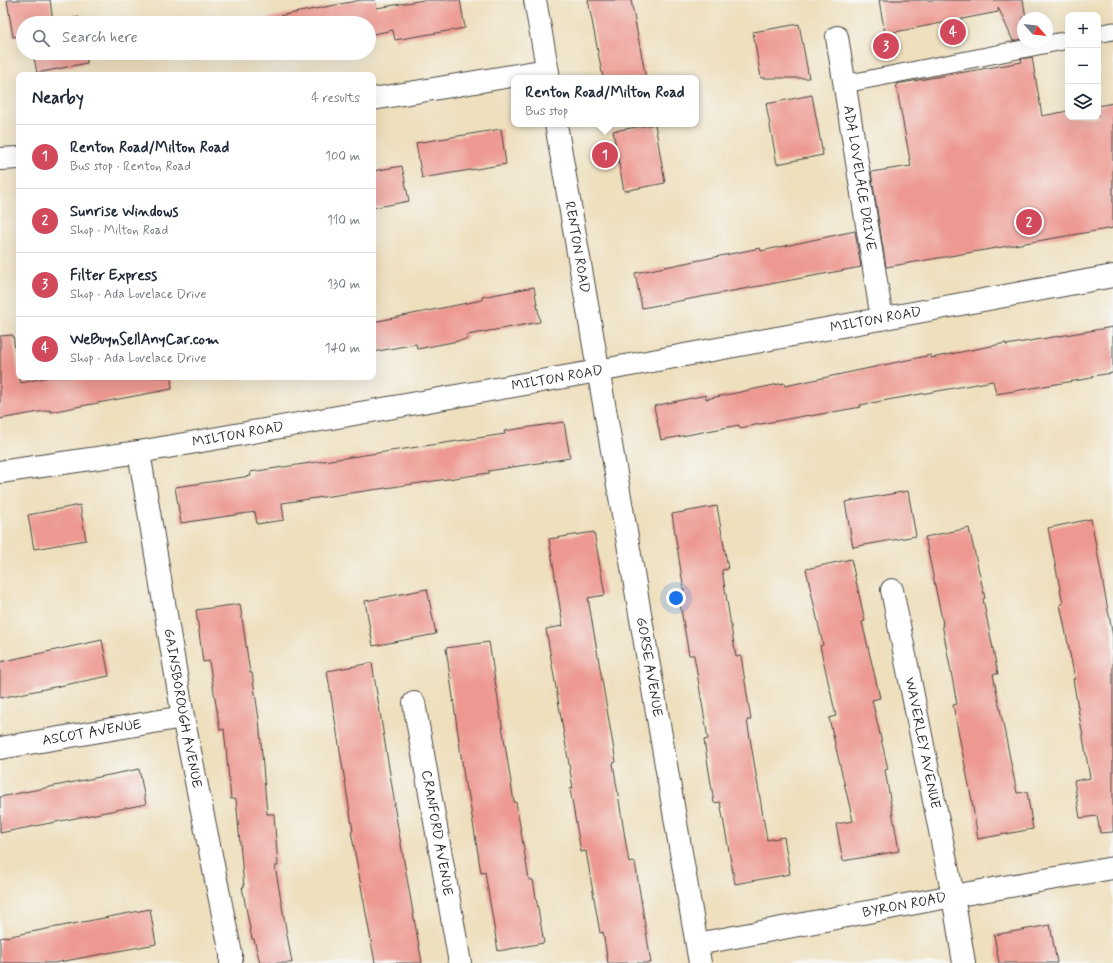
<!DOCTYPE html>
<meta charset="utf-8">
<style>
body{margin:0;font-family:Mynerve,sans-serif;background:#f2f2f3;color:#1f2937}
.controls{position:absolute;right:12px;top:12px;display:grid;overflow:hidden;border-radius:8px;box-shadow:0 4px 16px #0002}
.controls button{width:36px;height:36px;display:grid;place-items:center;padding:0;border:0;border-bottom:1px solid #e0e1e3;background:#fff;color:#1f2937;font:20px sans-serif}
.compass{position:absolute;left:1017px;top:12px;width:36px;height:36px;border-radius:50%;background:#fff;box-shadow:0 4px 16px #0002;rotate:117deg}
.you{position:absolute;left:676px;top:598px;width:14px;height:14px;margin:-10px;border:3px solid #fff;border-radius:50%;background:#1a73e8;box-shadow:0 0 0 6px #1a73e833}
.badge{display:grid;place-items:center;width:26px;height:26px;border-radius:50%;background:#d1495b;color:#fff;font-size:13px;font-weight:700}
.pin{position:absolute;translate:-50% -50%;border:2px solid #fff;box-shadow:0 1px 4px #0006}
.popup{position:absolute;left:511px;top:75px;width:188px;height:52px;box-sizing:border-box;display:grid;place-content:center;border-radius:8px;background:#fff;filter:drop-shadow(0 1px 3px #0005);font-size:13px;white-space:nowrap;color:#747a83}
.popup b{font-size:15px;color:#1f2937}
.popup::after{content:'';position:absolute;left:50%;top:100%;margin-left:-8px;border:8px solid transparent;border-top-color:#fff}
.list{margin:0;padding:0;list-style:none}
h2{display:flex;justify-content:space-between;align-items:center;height:52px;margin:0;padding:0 16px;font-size:17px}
h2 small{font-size:13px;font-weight:400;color:#747a83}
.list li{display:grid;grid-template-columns:26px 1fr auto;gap:12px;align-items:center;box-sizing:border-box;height:64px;padding:0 16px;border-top:1px solid #e0e1e3}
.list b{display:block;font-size:15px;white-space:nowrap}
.list p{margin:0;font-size:13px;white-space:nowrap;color:#747a83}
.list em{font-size:13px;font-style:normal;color:#747a83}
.icon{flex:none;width:22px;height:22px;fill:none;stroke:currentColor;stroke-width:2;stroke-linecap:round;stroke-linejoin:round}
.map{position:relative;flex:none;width:1113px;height:963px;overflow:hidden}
.search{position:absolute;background:#fff;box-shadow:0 4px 16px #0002;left:16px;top:16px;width:360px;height:44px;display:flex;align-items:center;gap:10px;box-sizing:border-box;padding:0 14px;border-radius:22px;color:#747a83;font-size:15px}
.panel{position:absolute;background:#fff;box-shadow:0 4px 16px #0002;left:16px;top:72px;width:360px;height:308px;border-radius:8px}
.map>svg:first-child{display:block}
</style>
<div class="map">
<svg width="1113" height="963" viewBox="0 0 1113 963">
<rect width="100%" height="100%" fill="#f6f6f2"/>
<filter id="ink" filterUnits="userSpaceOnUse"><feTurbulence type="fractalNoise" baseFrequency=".025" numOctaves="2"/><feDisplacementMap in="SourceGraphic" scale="8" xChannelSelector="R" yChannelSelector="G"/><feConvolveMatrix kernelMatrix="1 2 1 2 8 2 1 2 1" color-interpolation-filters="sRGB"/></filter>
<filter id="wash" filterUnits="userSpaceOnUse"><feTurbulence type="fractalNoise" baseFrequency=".012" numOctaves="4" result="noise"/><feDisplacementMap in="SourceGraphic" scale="16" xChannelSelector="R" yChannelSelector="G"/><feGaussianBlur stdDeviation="0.9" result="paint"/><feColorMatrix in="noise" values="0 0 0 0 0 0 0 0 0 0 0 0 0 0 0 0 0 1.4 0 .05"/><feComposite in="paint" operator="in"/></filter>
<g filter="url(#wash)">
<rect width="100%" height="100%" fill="#eedfbd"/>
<g id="blocks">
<path fill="#ed9991" d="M 7,0 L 50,0 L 53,22 L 79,17 L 80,23 L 23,23 L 23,35 L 13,37 Z
M 361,0 L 375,0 L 377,8 L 424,0 L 460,0 L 465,28 L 395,40 L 393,30 L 369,35 L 369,23 L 253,23 L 253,21 Z
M 588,0 L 631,0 L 646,78 L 603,78 Z
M 879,0 L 1023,0 L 1026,18 L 1023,18 L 1023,39 L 1013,41 L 998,7 L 998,12 L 885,34 Z
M 799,24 L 809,78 L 761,78 L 753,32 Z
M 33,53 L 86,53 L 87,63 L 37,73 Z
M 1032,57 L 1042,116 L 1068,111 L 1068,117 L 1098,117 L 1098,106 L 1113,103 L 1113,228 L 886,267 L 871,172 L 911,166 L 896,84 L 1022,62 L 1021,59 Z
M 812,95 L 823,155 L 777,164 L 766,104 Z
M 655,124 L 665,183 L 624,191 L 613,131 Z
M 501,129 L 506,164 L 422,178 L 416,143 Z
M 402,166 L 409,201 L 373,208 L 373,171 Z
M 855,231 L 861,267 L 642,308 L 635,273 L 760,248 L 761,251 Z
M 534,287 L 540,322 L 467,335 L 468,339 L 417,349 L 416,344 L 373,352 L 373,322 L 482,300 L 482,297 Z
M 1113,327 L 1113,373 L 1092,376 L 1092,378 L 996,394 L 993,381 L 860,405 L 861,407 L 810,416 L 809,415 L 739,428 L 739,425 L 661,440 L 654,406 L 706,395 L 706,399 L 784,383 L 785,386 L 931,355 L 931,358 L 1006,343 L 1006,345 Z
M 13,335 L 19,377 L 21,383 L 49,377 L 171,377 L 172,389 L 50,412 L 50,410 L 0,419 L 0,336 Z
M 564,422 L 570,458 L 488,471 L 489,473 L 282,503 L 284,520 L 257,524 L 255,512 L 181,523 L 175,487 L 251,476 L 250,472 L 505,434 L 504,431 Z
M 908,491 L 916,536 L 853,547 L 845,502 Z
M 80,505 L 86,540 L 34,549 L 28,515 Z
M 717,506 L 728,569 L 722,570 L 736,657 L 741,656 L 751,720 L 747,720 L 767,840 L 784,837 L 790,874 L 735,884 L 720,802 L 714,803 L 704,740 L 708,739 L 694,655 L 689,655 L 678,592 L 684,591 L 672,514 Z
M 1091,519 L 1113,637 L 1113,832 L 1100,833 L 1097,816 L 1080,818 L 1074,781 L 1090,778 L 1073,679 L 1075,679 L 1060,604 L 1063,604 L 1048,528 Z
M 969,528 L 985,598 L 983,599 L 998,674 L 993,674 L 1017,793 L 1027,792 L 1033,829 L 978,839 L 972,801 L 953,705 L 957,704 L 942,624 L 943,624 L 925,537 Z
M 594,532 L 605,595 L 588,598 L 616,762 L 613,763 L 629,863 L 635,862 L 651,963 L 608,963 L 603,932 L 600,933 L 586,851 L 581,852 L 570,789 L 573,788 L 546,629 L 563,626 L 549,539 Z
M 851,559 L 865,621 L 862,622 L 880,698 L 872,700 L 888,769 L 885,770 L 899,851 L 843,861 L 836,824 L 853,821 L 829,718 L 836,716 L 820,646 L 823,645 L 806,569 Z
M 427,589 L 436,634 L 373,646 L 365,601 Z
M 240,604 L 250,673 L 252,673 L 259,719 L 267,814 L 274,814 L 278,866 L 275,866 L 292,963 L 260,963 L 254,939 L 252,939 L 242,887 L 244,887 L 236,799 L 231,799 L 224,729 L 220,730 L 209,661 L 203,662 L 196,610 Z
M 102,640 L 109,676 L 0,698 L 0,662 Z
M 489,642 L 514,802 L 516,802 L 529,880 L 533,880 L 544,943 L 498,951 L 485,872 L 481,873 L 468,791 L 466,791 L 446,648 Z
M 372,663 L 395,805 L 394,805 L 422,963 L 375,963 L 351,831 L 353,831 L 327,671 Z
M 139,769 L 146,804 L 0,833 L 0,797 Z
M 150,909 L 156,944 L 54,963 L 0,963 L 0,938 Z
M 1050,925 L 1057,963 L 999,963 L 994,935 Z"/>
</g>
</g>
<g filter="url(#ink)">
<use href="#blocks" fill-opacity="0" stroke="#484641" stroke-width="1"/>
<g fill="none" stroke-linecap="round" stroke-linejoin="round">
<g stroke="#484641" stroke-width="19">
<path id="service" d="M 1098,34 L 1113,31
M 845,84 L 1068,40"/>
</g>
<g stroke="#484641" stroke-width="24">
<g id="minor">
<path d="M 535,0 L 549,78"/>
<path id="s1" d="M 837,37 L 882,319"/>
<path d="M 373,99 L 547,70"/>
<path id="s2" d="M 556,124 L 700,963"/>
<path d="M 0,159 L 19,158"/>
<path id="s3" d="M 139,452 L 183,717 L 231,954 L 231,963"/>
<path id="s4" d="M 0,472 L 139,452 L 598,371 L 1113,276"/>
<path id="s5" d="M 892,590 L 953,896 L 964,963"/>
<path id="s6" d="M 414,703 L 460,963"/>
<path id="s7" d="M 0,748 L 183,717"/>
<path id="s8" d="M 697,944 L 953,896 L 1113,868"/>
</g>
</g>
<use href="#service" stroke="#fff" stroke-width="17"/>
<use href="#minor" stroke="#fff" stroke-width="22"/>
</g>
</g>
<g text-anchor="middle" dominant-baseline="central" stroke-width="3" stroke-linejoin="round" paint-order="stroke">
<g font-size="14" fill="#2b2b2b" stroke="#f6f6f2">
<text stroke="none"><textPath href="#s1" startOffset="143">ADA LOVELACE DRIVE</textPath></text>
<text stroke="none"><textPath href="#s2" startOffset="125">RENTON ROAD</textPath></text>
<text stroke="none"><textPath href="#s4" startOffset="889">MILTON ROAD</textPath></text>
<text stroke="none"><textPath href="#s4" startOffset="565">MILTON ROAD</textPath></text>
<text stroke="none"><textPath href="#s4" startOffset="241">MILTON ROAD</textPath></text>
<text stroke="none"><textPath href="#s2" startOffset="551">GORSE AVENUE</textPath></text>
<text stroke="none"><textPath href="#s3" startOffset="260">GAINSBOROUGH AVENUE</textPath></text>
<text stroke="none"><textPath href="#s7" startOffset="93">ASCOT AVENUE</textPath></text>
<text stroke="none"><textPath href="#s5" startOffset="156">WAVERLEY AVENUE</textPath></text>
<text stroke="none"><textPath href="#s6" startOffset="132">CRANFORD AVENUE</textPath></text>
<text stroke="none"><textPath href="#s8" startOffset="211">BYRON ROAD</textPath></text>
</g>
</g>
</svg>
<div class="controls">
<button>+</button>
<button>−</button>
<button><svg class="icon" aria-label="layers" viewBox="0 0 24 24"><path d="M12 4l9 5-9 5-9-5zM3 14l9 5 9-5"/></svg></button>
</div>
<svg class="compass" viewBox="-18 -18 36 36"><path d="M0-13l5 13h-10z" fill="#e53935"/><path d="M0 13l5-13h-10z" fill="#747a83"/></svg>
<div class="you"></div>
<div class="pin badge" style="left:605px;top:155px">1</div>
<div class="popup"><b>Renton Road/Milton Road</b>Bus stop</div>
<div class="pin badge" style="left:1029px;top:222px">2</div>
<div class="pin badge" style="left:886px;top:46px">3</div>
<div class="pin badge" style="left:953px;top:32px">4</div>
<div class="search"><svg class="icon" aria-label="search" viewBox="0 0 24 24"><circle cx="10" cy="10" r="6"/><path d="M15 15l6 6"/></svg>Search here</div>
<section class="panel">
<h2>Nearby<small>4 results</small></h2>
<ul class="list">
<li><span class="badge">1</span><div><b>Renton Road/Milton Road</b><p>Bus stop · Renton Road</p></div><em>100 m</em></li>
<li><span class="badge">2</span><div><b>Sunrise Windows</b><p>Shop · Milton Road</p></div><em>110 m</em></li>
<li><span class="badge">3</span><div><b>Filter Express</b><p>Shop · Ada Lovelace Drive</p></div><em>130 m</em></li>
<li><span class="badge">4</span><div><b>WeBuynSellAnyCar.com</b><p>Shop · Ada Lovelace Drive</p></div><em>140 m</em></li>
</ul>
</section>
</div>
